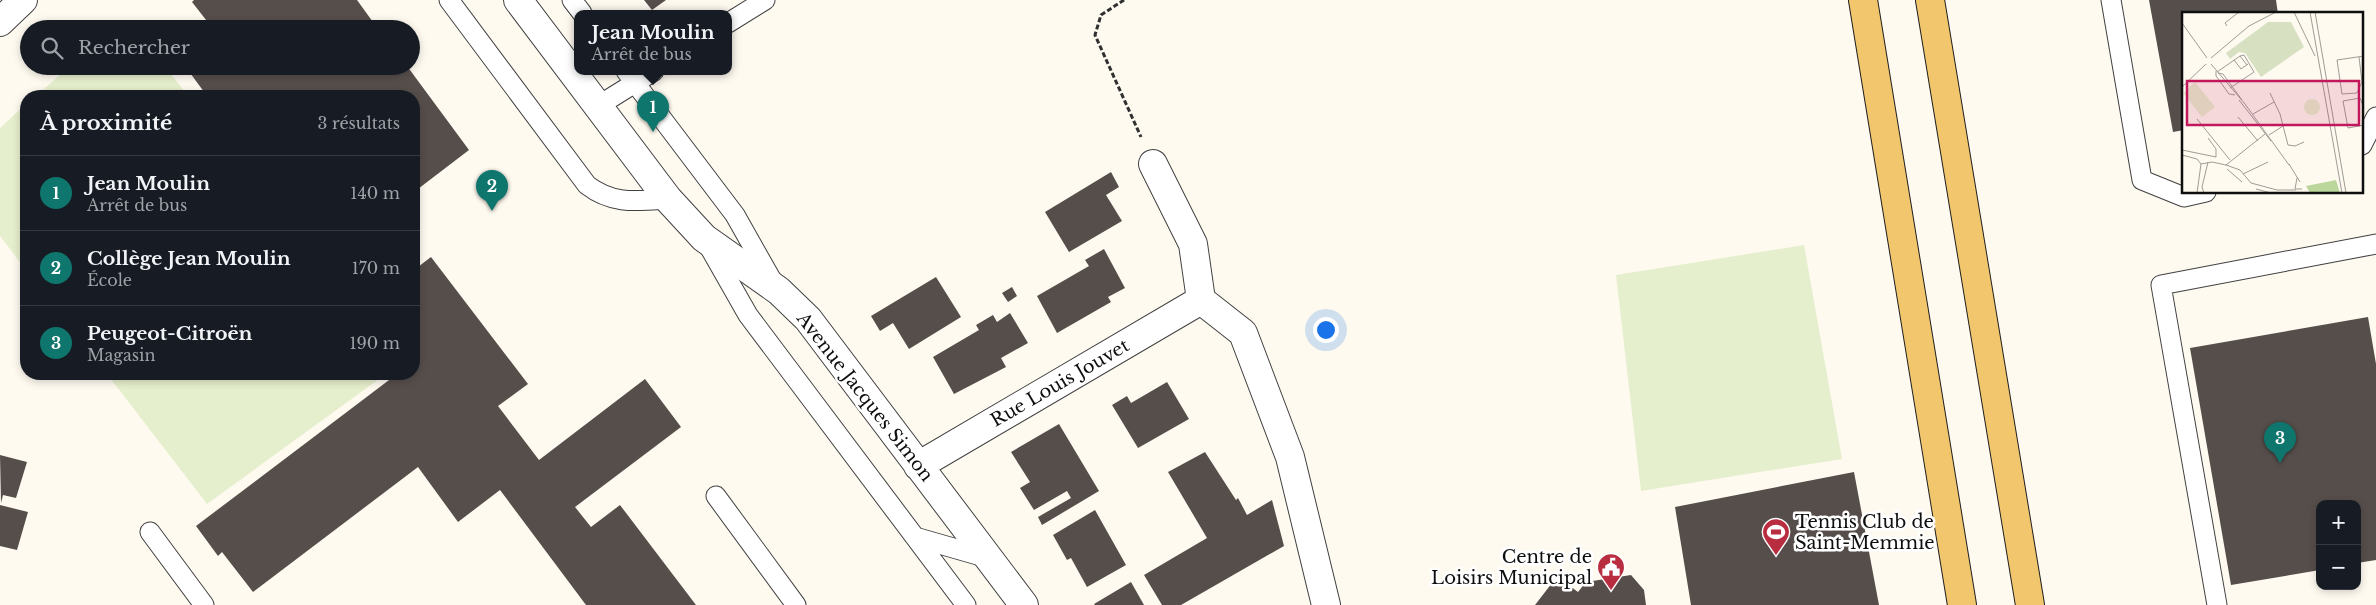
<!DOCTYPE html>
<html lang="fr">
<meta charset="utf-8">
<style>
body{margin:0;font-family:"Libre Baskerville",serif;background:#242831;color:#f1f3f6}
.controls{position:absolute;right:15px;bottom:15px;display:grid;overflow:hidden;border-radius:10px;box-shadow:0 2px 8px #0003}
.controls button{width:45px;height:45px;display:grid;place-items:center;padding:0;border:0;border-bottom:1px solid #363941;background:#171b24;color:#f1f3f6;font:25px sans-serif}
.you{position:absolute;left:1325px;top:329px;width:18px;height:18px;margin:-12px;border:4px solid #fff;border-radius:50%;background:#1a73e8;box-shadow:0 0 0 8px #1a73e833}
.badge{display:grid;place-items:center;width:32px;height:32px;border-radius:50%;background:#0f766e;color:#fff;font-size:16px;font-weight:700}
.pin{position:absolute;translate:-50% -41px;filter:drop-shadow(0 1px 2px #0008)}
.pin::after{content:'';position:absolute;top:26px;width:18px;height:15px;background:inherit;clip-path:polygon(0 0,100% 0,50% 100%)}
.popup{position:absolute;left:574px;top:10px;width:158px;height:65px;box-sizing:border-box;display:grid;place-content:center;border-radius:10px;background:#171b24;filter:drop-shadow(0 1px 4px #0005);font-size:16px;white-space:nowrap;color:#9ea1a6}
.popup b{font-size:19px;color:#f1f3f6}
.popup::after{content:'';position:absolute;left:50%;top:100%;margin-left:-10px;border:10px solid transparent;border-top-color:#171b24}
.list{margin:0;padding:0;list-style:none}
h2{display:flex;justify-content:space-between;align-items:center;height:65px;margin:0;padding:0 20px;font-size:21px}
h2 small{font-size:16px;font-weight:400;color:#9ea1a6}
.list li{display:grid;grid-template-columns:32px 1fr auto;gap:15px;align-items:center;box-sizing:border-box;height:75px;padding:0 20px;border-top:1px solid #363941}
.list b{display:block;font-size:19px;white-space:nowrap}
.list p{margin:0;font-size:16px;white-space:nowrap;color:#9ea1a6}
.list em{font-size:16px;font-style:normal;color:#9ea1a6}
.icon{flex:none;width:28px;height:28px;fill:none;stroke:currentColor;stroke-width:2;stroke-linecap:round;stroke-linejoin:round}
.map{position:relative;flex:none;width:2376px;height:605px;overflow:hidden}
.search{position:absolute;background:#171b24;box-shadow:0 2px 8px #0003;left:20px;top:20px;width:400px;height:55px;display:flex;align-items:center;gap:12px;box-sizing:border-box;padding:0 18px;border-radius:28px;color:#9ea1a6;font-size:19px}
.panel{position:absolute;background:#171b24;box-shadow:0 2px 8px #0003;left:20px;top:90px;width:400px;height:290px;border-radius:20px}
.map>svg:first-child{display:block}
</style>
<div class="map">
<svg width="2376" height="605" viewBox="0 0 2376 605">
<rect width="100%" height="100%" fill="#fefaf0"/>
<path fill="#e6efcd" d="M 70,66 L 165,66 L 188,96 L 36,96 Z
M 26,104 L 26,270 L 0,236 L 0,128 Z
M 1804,245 L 1842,459 L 1641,491 L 1616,275 Z
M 107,374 L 386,374 L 207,504 Z"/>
<path fill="#564e4b" d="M 194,0 L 357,0 L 378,29 L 206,29 L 210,25 L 192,2 Z
M 644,0 L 666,0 L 652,10 Z
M 2149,0 L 2276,0 L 2278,14 L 2184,14 L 2184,130 L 2173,132 Z
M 185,66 L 407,66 L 469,150 L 414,192 L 414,96 L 207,96 Z
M 1111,172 L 1119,187 L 1106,195 L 1122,221 L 1069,252 L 1045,212 Z
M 1104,249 L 1125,288 L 1108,297 L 1111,302 L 1057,333 L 1037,296 L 1089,266 L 1085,260 Z
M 431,257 L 528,384 L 498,406 L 539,460 L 645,379 L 681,427 L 575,507 L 591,527 L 620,505 L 696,605 L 586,605 L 500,490 L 458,522 L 418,467 L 253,592 L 222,552 L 218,556 L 196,526 L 397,374 L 414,374 L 414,270 Z
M 936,277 L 961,317 L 909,349 L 893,323 L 880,331 L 871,316 Z
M 1012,287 L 1017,296 L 1008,302 L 1002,293 Z
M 1010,313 L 1028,343 L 1001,358 L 1006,367 L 954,394 L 933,357 L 979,330 L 976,325 L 993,315 L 997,322 Z
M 2368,317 L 2376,364 L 2376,560 L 2357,563 L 2357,504 L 2320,504 L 2320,570 L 2231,585 L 2190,348 Z
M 1167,382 L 1189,419 L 1138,448 L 1112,405 L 1127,396 L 1131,403 Z
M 1059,424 L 1099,491 L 1042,525 L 1038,517 L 1071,498 L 1067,491 L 1034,510 L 1020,488 L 1030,482 L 1011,452 Z
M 1205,452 L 1236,500 L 1238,498 L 1247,515 L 1272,500 L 1284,546 L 1181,605 L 1162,605 L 1144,575 L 1207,538 L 1168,472 Z
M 0,455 L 27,462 L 16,498 L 3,495 L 1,503 Z
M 1854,472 L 1879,605 L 1691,605 L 1675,507 Z
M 0,505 L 28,512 L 17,550 L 0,546 Z
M 1095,510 L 1126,565 L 1087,587 L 1071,558 L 1067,560 L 1053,535 Z
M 1631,575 L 1644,590 L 1646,605 L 1535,605 L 1552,583 L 1563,581 L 1578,592 L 1586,582 Z
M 1131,582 L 1144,605 L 1095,605 L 1094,604 Z"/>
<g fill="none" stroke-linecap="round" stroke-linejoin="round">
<g stroke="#414141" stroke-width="21">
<path id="lane" d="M 449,0 L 587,185 C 613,205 637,201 668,199
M 572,0 L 582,13
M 2111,0 L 2142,180 L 2184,197 L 2206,192
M 728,23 L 765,0
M 626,71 L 735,215 L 774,284
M 598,106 L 654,71
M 2362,145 L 2376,117
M 707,243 L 748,315 L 966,605
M 716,496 L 796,605
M 150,532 L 204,605
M 915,537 L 988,558
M 2217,605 L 2161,285 L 2376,244"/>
</g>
<g stroke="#414141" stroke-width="30">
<path id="street" d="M 518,0 L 668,199 L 704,238 L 779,291 L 808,319 L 1024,605
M 0,22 L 23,0
M 1153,164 L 1193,244 L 1201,300
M 1201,300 L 1243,333 L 1290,457 L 1326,605
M 918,466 L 1201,300"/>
</g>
<g stroke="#1f1f1f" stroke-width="30">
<path id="primary" d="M 1863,0 L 1962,605
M 1930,0 L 2030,605"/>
</g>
<path stroke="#303030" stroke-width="3" stroke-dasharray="5 2.5" stroke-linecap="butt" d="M 1124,0 L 1101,15 L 1095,35 L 1141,137"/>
<use href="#lane" stroke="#fff" stroke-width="19"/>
<use href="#street" stroke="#fff" stroke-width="28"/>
<use href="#primary" stroke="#f1c66d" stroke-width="28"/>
</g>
<defs>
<g id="stadium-pin" transform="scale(1.4375)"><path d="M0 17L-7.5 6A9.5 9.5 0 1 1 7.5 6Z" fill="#b82d3f" stroke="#fff"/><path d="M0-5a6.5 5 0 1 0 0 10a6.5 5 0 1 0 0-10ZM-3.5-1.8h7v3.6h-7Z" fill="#fff"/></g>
<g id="civic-pin" transform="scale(1.4375)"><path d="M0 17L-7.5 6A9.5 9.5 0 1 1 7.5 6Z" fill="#b82d3f" stroke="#fff"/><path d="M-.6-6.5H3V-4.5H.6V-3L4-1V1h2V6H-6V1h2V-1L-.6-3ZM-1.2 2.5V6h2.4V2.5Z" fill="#fff"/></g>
</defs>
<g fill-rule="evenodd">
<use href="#stadium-pin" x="1776" y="532"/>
<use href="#civic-pin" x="1611" y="567"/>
</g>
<g text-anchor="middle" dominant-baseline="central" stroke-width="5" stroke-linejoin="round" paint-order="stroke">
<g font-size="18" fill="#0e0e0e" stroke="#fff">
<text transform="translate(1060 383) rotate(-30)">Rue Louis Jouvet</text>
<text transform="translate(865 397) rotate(52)">Avenue Jacques Simon</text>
</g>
<g font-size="18" fill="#0e0e0e" stroke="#fff" text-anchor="start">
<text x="1795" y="522">Tennis Club de<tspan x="1795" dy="21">Saint-Memmie</tspan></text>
<text x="1592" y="557" text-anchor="end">Centre de<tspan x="1592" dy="21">Loisirs Municipal</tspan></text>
</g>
</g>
<g transform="translate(2182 12)">
<rect width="181" height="181" fill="#fefaf0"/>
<path d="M 154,168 L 158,181 L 128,181 L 124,174 Z" fill="#bbd79b"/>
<path d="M 86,10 L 109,10 L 122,35 L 79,65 L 63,41 L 57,40 L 48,47 L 44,41 Z" fill="#d8e0c2"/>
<path d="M 13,70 L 33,95 L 20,105 L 1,81 ZM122 95a8 8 0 1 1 16 0a8 8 0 1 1-16 0Z" fill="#e6efcd"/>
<path fill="none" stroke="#9e9c96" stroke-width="1" d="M 112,0 L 133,44M 128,0 L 160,181M 133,0 L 164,181M 0,11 L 25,46M 45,14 L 43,11 L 57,0M 177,45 L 180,70 L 175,81 L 160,82 L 155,48 L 182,44M 29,46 L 67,14 L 94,0M 52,48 L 59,57 L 66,52M 29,52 L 63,92 L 107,153M 34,59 L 34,64 L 47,82 L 53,83M 35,60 L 58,44 L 65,53M 36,61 L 41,62 L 60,88M 0,75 L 24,52M 48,76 L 72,60 L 62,43 L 58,44M 88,81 L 98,102 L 106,133 L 113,134 L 122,130M 57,88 L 89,129M 182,96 L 178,86 L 161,89 L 166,116 L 182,113M 71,102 L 92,90M 56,105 L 76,129M 15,107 L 48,148M 87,123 L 101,114M 0,138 L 34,145 L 34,137 L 26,126M 0,143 L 15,147 L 19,152 L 15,181M 19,152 L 30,150 L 44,153 L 58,158 L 69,171 L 95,178 L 114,178M 107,152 L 118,170M 44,153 L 83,122M 45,157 L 60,170M 61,162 L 86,150M 115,166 L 113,177 L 120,177M 74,177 L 89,181M 22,181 L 20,175 L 26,150"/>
<path fill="#c2185b" fill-opacity="0.15" stroke="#c2185b" stroke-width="2.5" d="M 5,69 L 177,69 L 177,113 L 5,113 Z"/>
<rect width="181" height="181" fill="none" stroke="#0e0e0e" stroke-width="2.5"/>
</g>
</svg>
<div class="controls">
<button>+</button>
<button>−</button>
</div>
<div class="you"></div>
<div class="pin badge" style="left:653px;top:132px">1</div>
<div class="popup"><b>Jean Moulin</b>Arrêt de bus</div>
<div class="pin badge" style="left:492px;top:211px">2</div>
<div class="pin badge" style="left:2280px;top:463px">3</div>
<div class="search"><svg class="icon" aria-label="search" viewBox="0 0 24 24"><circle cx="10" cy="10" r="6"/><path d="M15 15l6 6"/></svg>Rechercher</div>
<section class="panel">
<h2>À proximité<small>3 résultats</small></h2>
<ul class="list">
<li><span class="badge">1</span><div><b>Jean Moulin</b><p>Arrêt de bus</p></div><em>140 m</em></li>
<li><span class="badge">2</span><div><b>Collège Jean Moulin</b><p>École</p></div><em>170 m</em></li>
<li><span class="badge">3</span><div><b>Peugeot-Citroën</b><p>Magasin</p></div><em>190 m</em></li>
</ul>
</section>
</div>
